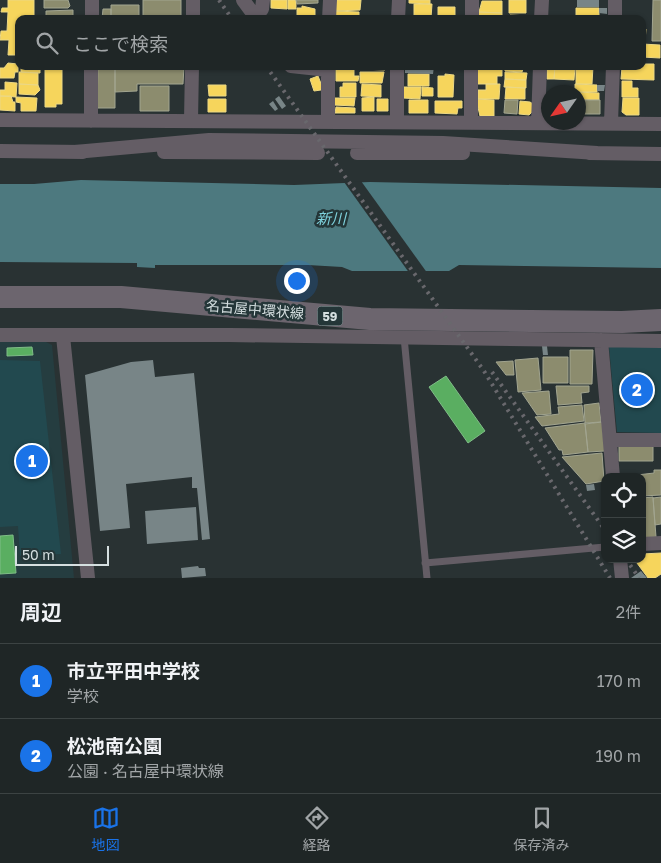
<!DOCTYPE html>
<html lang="ja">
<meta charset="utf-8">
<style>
body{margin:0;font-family:"Golos Text","Noto Sans JP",sans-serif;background:#272e2e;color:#f1f3f6}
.controls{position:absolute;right:15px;bottom:15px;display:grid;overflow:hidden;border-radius:10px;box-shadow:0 1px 4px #0004}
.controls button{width:45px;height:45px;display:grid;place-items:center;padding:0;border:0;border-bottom:1px solid #3c4343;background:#1f2626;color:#f1f3f6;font:25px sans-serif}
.compass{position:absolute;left:541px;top:85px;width:45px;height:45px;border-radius:50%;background:#1f2626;box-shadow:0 1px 4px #0004;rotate:236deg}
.scale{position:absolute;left:15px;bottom:12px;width:94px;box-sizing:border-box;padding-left:5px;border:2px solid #d5dfe0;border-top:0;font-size:14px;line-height:18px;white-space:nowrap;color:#d5dfe0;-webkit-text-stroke:4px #243638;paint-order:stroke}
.you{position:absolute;left:296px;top:280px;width:18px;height:18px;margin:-12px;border:4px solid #fff;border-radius:50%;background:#1a73e8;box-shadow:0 0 0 8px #1a73e833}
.badge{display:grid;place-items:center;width:32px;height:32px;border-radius:50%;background:#1a73e8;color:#fff;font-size:16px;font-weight:700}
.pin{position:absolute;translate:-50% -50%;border:2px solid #fff;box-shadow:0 1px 5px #0006}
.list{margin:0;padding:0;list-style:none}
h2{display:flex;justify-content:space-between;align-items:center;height:65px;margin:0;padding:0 20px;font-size:21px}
h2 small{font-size:16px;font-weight:400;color:#a1a5a7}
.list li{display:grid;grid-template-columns:32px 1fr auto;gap:15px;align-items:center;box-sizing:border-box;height:75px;padding:0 20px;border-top:1px solid #3c4343}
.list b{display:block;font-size:19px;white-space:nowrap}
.list p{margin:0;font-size:16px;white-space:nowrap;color:#a1a5a7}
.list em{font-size:16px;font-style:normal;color:#a1a5a7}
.icon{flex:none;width:28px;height:28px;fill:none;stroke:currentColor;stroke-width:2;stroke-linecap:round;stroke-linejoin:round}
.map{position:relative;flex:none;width:661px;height:578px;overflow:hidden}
.search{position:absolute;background:#1f2626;box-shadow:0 1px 4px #0004;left:15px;right:15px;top:15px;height:55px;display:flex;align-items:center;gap:12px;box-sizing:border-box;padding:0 18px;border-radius:10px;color:#a1a5a7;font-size:19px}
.sheet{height:215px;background:#1f2626}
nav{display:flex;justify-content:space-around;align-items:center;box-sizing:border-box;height:70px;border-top:1px solid #3c4343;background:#1f2626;font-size:14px;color:#a1a5a7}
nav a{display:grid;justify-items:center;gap:2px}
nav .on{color:#1a73e8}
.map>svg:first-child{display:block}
</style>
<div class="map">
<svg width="661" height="578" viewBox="0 0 661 578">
<rect width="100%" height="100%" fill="#293233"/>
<path fill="#253d40" d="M 0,342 L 46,342 L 52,345 L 74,578 L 0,578 Z"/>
<path fill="#22494f" d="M 661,346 L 661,433 L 617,432 L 609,347 Z
M 0,360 L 40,361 L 61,554 L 20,556 L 18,526 L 0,527 Z"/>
<path fill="#4d797f" d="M 81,180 L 294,185 L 370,182 L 661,188 L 661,268 L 459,265 L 449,271 L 352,271 L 342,267 L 308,265 L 155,265 L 155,268 L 137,267 L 137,263 L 0,262 L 0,184 L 34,184 Z"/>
<path fill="#293233" d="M 361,181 L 428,274 L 410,274 L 344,182 Z"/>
<path fill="#f6d55c" stroke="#ecd884" d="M 8,0 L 34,0 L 34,19 L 19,19 L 19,55 L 8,55 L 9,40 L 0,40 L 1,31 L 7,31 L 8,12 L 1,12 L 2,8 L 8,8 Z
M 271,0 L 287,0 L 287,9 L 271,8 Z
M 288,0 L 296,0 L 296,9 L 288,9 Z
M 336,0 L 361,0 L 360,10 L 335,11 Z
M 409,0 L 430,0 L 430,4 L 409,3 Z
M 509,0 L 526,0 L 526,13 L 509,13 Z
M 482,1 L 502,1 L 502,13 L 479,12 Z
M 414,4 L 432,4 L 431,18 L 414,18 Z
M 302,6 L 315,9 L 315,19 L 297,19 L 297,8 L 302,8 Z
M 438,7 L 455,7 L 455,19 L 438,19 Z
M 576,8 L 599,8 L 599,17 L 595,16 L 595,19 L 576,19 Z
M 335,11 L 359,12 L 359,19 L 335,19 Z
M 478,12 L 502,13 L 502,17 L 477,19 Z
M 510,15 L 530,16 L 530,19 L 510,19 Z
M 642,26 L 646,29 L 645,41 L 642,41 Z
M 642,44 L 660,45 L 660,58 L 642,57 Z
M 8,63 L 18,64 L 18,72 L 15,72 L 14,78 L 0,78 L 0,68 L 4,68 Z
M 642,64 L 654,64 L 654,80 L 621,79 L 622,67 L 642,66 Z
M 21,66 L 40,66 L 40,73 L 21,72 Z
M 45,66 L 62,66 L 62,104 L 56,104 L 56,107 L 45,107 Z
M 361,66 L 386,66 L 385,70 L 361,69 Z
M 477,66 L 502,66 L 502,76 L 497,76 L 497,84 L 477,84 Z
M 505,66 L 535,66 L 534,69 L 523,69 L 522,72 L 505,71 Z
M 547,66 L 555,66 L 554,79 L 547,79 Z
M 555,66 L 575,67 L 574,80 L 554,79 Z
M 576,66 L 593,66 L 592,84 L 576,84 Z
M 336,69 L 354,69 L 354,76 L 359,76 L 358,81 L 336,81 Z
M 19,72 L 38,73 L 38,85 L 19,84 Z
M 360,72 L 384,72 L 382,83 L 360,83 Z
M 505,72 L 527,73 L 526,80 L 505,79 Z
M 408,74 L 429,74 L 429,86 L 408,86 Z
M 445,74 L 454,75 L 453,97 L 438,97 L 438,76 L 445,76 Z
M 318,76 L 322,86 L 321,90 L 314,91 L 310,79 Z
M 505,79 L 526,80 L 526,88 L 504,87 Z
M 622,81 L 632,81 L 632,88 L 638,88 L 638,97 L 622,97 Z
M 5,82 L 17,83 L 16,97 L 0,96 L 0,90 L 5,90 Z
M 343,83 L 356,83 L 356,97 L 340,97 L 340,87 L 343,87 Z
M 19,84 L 38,85 L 40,90 L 35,95 L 19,94 Z
M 362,84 L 381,85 L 381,97 L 361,96 Z
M 486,84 L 500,84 L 499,99 L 478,99 L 478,90 L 486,90 Z
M 575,84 L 597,85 L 597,92 L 575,92 Z
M 208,85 L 226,85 L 226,96 L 209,96 Z
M 403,87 L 421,87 L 420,99 L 403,98 Z
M 422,87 L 433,88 L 433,96 L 422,96 Z
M 506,87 L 525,88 L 525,99 L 505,99 Z
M 575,92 L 599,93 L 599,100 L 578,100 L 578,92 Z
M 0,96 L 11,96 L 13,102 L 15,102 L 15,111 L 0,110 Z
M 16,97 L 37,98 L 36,111 L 21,111 L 21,103 L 16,102 Z
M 374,97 L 374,111 L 362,111 L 362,98 Z
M 334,98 L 355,98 L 354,106 L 334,105 Z
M 623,98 L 639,98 L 639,115 L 626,115 L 622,112 Z
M 208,99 L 226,99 L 226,112 L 208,112 Z
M 377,99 L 388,99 L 388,111 L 377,111 Z
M 476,99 L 494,100 L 494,116 L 480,116 Z
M 409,100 L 428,100 L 428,113 L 409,113 Z
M 435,101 L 462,101 L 462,108 L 458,108 L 457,114 L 435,113 Z
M 520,101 L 530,102 L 533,104 L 533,111 L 529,115 L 519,114 Z
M 336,107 L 355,108 L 355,113 L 335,113 Z
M 661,553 L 661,574 L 655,578 L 648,578 L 634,559 L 642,559 L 642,554 Z"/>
<path fill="#5aae61" stroke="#7fbd87" d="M 32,347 L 33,355 L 7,356 L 7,348 Z
M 446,376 L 485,431 L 468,443 L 429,387 Z
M 13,535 L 16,573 L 0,574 L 0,536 Z"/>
<path fill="#8c8c6e" stroke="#a2a590" d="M 44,0 L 68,0 L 70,6 L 68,8 L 44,8 Z
M 143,0 L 181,0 L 181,19 L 143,19 Z
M 296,0 L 318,0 L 318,3 L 297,4 Z
M 653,0 L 661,0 L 661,41 L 652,41 Z
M 111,5 L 139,5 L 139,19 L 111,19 Z
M 103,9 L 111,9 L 111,19 L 102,19 Z
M 73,10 L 73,19 L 46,19 L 46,11 Z
M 98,66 L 115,66 L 115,108 L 97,108 Z
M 115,66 L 156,69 L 156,66 L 184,66 L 183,84 L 137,84 L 137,91 L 115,92 Z
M 140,86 L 169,86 L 169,111 L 140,111 Z
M 505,100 L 518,100 L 517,114 L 504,113 Z
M 579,100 L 600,100 L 600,114 L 579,114 Z
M 570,350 L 593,350 L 592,384 L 570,384 Z
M 543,357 L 568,357 L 568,383 L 543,383 Z
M 538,358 L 541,390 L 518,392 L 515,360 Z
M 513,361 L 514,375 L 506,375 L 496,362 Z
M 556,386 L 589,386 L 589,392 L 581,393 L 582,403 L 558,405 Z
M 549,391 L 551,414 L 537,415 L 522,393 Z
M 599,403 L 601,422 L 585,423 L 584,405 Z
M 582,405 L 584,421 L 542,426 L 535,417 L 559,414 L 558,407 Z
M 602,422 L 605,451 L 588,452 L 585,424 Z
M 585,423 L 588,452 L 563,455 L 562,450 L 559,450 L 545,428 Z
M 619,445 L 653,445 L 653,461 L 619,461 Z
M 602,453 L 604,481 L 586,484 L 562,457 Z
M 654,470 L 661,470 L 661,495 L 642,496 L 642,477 L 620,477 L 654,473 Z
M 653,497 L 656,537 L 642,538 L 642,498 Z
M 661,497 L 661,524 L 655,525 L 653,498 Z"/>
<path fill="#788587" d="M 577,0 L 599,0 L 599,7 L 577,7 Z
M 599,8 L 607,8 L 607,14 L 599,13 Z
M 405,66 L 434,66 L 433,74 L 405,73 Z
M 597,85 L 605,85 L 604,91 L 597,91 Z
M 279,96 L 286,106 L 282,109 L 275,99 Z
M 273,101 L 278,109 L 275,111 L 269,104 Z
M 542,346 L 547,346 L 548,355 L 543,355 Z
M 153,360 L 155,377 L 194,373 L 210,539 L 202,540 L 197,488 L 192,488 L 192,477 L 126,484 L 130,528 L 100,531 L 85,375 L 131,362 Z
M 594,484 L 595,490 L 587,491 L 586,485 Z
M 196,507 L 198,540 L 147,544 L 145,511 Z
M 198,566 L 199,568 L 205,568 L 206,576 L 182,578 L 181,568 Z
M 641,571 L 647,578 L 631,578 Z"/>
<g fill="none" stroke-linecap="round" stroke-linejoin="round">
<path stroke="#645d65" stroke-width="7" d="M 404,337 L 427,578
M 425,563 L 605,547"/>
<path stroke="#645d65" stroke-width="14" d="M 243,0 L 257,19
M 256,17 L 262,9 L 263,0
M 92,19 L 92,0
M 193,19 L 193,0
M 329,19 L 330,0
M 398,19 L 399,0
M 472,19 L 472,0
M 541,19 L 542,0
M 615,19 L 615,0
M 291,66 L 328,70
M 0,120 L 661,124
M 191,120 L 192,66
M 91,121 L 91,66
M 328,122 L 328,66
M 397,122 L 397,66
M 471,122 L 471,66
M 538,123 L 540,66
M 611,123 L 613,66
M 0,151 L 83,152
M 75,152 L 209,140 L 443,143 L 597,153
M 164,152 L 318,153
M 357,153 L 463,153
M 589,153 L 661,154
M 0,335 L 229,335 L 661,341
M 63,336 L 88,578
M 601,340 L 613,477
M 610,440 L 661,440
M 642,544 L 661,543
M 620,559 L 622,578"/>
<path stroke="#6c656e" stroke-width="22" d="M 0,297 L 121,297 L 370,319 L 622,322 L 661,320"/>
<path stroke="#69686d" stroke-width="4" stroke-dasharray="2.5 5" stroke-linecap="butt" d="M 219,0 L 232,19
M 266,66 L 484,371 L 610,578
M 492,372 L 605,530
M 626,559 L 639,578"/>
</g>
<g text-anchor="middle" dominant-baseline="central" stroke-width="5" stroke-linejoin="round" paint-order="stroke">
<rect fill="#243638" stroke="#a0acae" stroke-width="1" x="317.5" y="306.5" width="25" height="19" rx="4"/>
<g font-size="12" font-weight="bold" fill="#d5dfe0">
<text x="330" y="316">59</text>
</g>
<g font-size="14" fill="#d5dfe0" stroke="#243638">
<text transform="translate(255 309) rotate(5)">名古屋中環状線</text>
</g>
<g font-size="15" font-style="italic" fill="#7fd2dd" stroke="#243638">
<text x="331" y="218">新川</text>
</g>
</g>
</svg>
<div class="controls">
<button><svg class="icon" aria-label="locate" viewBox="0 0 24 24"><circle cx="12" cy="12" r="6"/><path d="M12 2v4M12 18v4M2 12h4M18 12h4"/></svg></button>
<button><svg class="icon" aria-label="layers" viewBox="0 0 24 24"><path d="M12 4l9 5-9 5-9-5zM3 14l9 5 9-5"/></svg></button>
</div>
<svg class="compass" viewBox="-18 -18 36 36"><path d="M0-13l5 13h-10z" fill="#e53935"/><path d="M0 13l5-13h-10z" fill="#a1a5a7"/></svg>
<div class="scale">50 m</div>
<div class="you"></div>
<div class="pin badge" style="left:32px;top:461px">1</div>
<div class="pin badge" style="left:637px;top:390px">2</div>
<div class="search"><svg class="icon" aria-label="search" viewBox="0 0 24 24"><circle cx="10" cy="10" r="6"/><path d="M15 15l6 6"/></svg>ここで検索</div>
</div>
<section class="sheet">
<h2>周辺<small>2件</small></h2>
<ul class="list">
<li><span class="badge">1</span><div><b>市立平田中学校</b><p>学校</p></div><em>170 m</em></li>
<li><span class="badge">2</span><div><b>松池南公園</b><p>公園 · 名古屋中環状線</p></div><em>190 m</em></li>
</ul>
</section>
<nav>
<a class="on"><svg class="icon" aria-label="map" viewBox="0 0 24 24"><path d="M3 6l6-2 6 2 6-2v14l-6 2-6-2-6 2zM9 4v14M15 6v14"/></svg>地図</a>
<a><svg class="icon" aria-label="directions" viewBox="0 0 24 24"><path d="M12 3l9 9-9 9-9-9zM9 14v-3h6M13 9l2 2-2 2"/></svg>経路</a>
<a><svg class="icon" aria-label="saved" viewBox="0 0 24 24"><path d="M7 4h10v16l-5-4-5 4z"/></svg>保存済み</a>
</nav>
